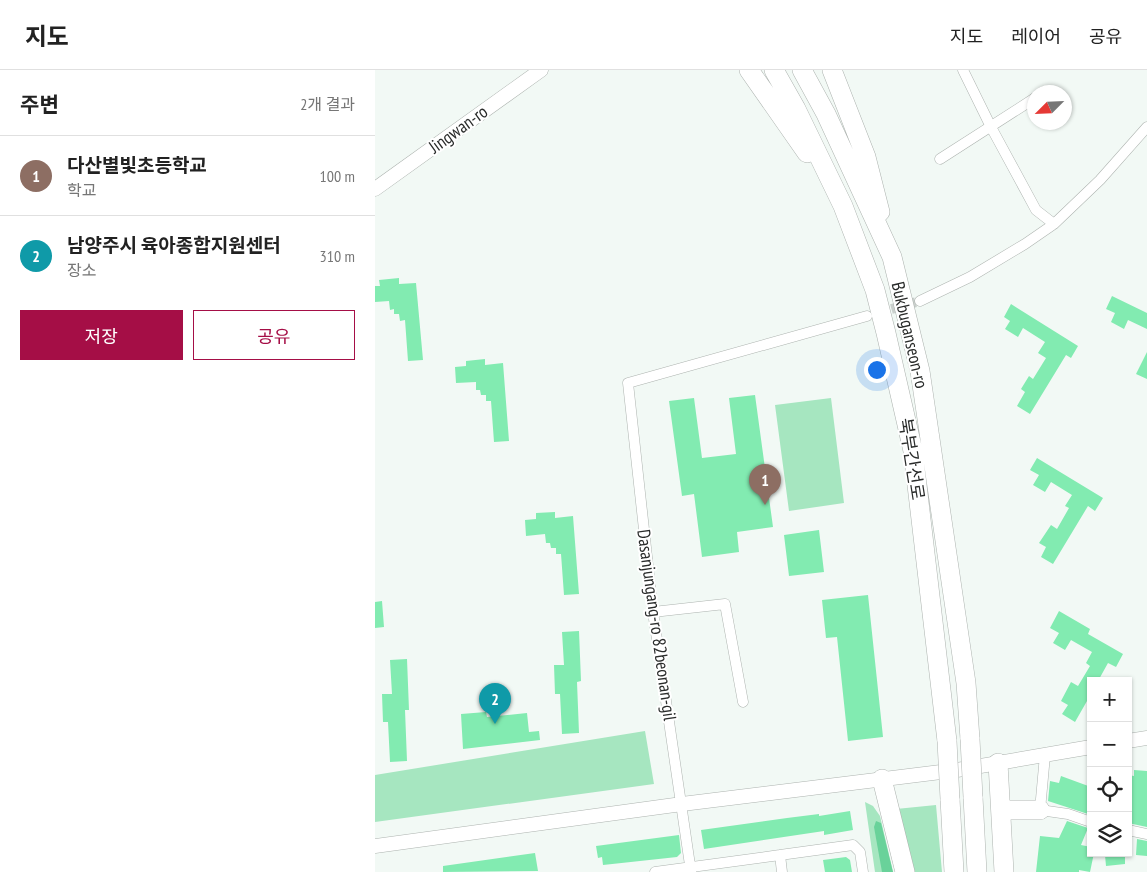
<!DOCTYPE html>
<html lang="ko">
<meta charset="utf-8">
<style>
body{margin:0;font-family:"PT Sans Narrow","Noto Sans KR",sans-serif;background:#f2f2f2;color:#222}
.controls{position:absolute;right:15px;bottom:15px;display:grid;overflow:hidden;border-radius:0px;box-shadow:0 1px 4px #0004}
.controls button{width:45px;height:45px;display:grid;place-items:center;padding:0;border:0;border-bottom:1px solid #e0e0e0;background:#fff;color:#222;font:25px sans-serif}
.compass{position:absolute;left:652px;top:15px;width:45px;height:45px;border-radius:50%;background:#fff;box-shadow:0 1px 4px #0004;rotate:246deg}
.you{position:absolute;left:501px;top:299px;width:18px;height:18px;margin:-12px;border:4px solid #fff;border-radius:50%;background:#1a73e8;box-shadow:0 0 0 8px #1a73e833}
.badge{display:grid;place-items:center;width:32px;height:32px;border-radius:50%;background:#a50e46;color:#fff;font-size:16px;font-weight:700}
.pin{position:absolute;translate:-50% -41px;filter:drop-shadow(0 1px 2px #0008)}
.pin::after{content:'';position:absolute;top:26px;width:18px;height:15px;background:inherit;clip-path:polygon(0 0,100% 0,50% 100%)}
.list{margin:0;padding:0;list-style:none}
h2{display:flex;justify-content:space-between;align-items:center;height:65px;margin:0;padding:0 20px;font-size:21px}
h2 small{font-size:16px;font-weight:400;color:#767676}
.list li{display:grid;grid-template-columns:32px 1fr auto;gap:15px;align-items:center;box-sizing:border-box;height:80px;padding:0 20px;border-top:1px solid #e0e0e0}
.list b{display:block;font-size:19px;white-space:nowrap}
.list p{margin:0;font-size:16px;white-space:nowrap;color:#767676}
.list em{font-size:16px;font-style:normal;color:#767676}
.actions{display:flex;gap:10px;padding:15px 20px}
.actions a{flex:1;padding:11px 0;border:1px solid #a50e46;border-radius:0px;text-align:center;font-size:18px;color:#a50e46}
.actions .main{background:#a50e46;color:#fff}
.icon{flex:none;width:28px;height:28px;fill:none;stroke:currentColor;stroke-width:2;stroke-linecap:round;stroke-linejoin:round}
.map{position:relative;flex:none;width:772px;height:802px;overflow:hidden}
header{display:flex;align-items:center;gap:30px;box-sizing:border-box;height:70px;padding:0 25px;background:#fff;border-bottom:1px solid #e0e0e0}
header strong{font-size:24px}
nav{display:flex;gap:28px;margin-inline-start:auto;font-size:18px}
main{display:flex}
aside{flex:1;background:#fff}
.map>svg:first-child{display:block}
</style>
<header>
<strong>지도</strong>
<nav><a>지도</a><a>레이어</a><a>공유</a></nav>
</header>
<main>
<aside>
<h2>주변<small>2개 결과</small></h2>
<ul class="list">
<li><span class="badge" style="background:#8d6e63">1</span><div><b>다산별빛초등학교</b><p>학교</p></div><em>100 m</em></li>
<li><span class="badge" style="background:#0f9aa8">2</span><div><b>남양주시 육아종합지원센터</b><p>장소</p></div><em>310 m</em></li>
</ul>
<div class="actions"><a class="main">저장</a><a>공유</a></div>
</aside>
<div class="map">
<svg width="772" height="802" viewBox="0 0 772 802">
<rect width="100%" height="100%" fill="#f2f9f5"/>
<path fill="#a6e6c0" d="M 456,328 L 469,433 L 414,441 L 400,335 Z
M 270,661 L 279,714 L 0,752 L 0,705 Z
M 490,732 L 498,736 L 505,746 L 518,802 L 500,802 Z
M 561,735 L 567,802 L 538,802 L 521,739 Z"/>
<path fill="#69d29a" d="M 501,751 L 506,753 L 518,802 L 507,802 L 499,757 Z"/>
<path fill="#82ebb1" d="M 24,208 L 24,214 L 41,213 L 48,290 L 33,291 L 30,250 L 25,251 L 24,244 L 19,244 L 19,239 L 15,240 L 14,231 L 0,232 L 0,216 L 5,216 L 4,210 Z
M 737,226 L 772,243 L 772,259 L 753,250 L 749,259 L 736,252 L 740,243 L 731,239 Z
M 636,234 L 703,276 L 696,288 L 691,285 L 655,344 L 642,336 L 650,322 L 646,319 L 654,306 L 658,309 L 671,288 L 663,283 L 670,272 L 648,258 L 643,267 L 630,259 L 635,251 L 629,247 Z
M 772,282 L 772,309 L 761,304 Z
M 110,289 L 110,295 L 128,293 L 134,371 L 119,372 L 116,331 L 111,331 L 111,325 L 106,325 L 105,320 L 101,320 L 101,312 L 81,313 L 80,297 L 91,296 L 91,291 Z
M 380,325 L 398,457 L 362,462 L 364,482 L 327,487 L 319,424 L 307,426 L 294,331 L 319,328 L 327,388 L 361,384 L 354,328 Z
M 662,388 L 728,428 L 720,441 L 713,436 L 678,494 L 666,487 L 671,477 L 664,473 L 676,455 L 682,459 L 694,438 L 690,436 L 697,425 L 676,412 L 670,422 L 658,415 L 664,405 L 655,400 Z
M 180,442 L 180,448 L 198,446 L 204,524 L 189,525 L 186,484 L 181,484 L 181,478 L 176,478 L 175,473 L 171,473 L 170,464 L 151,466 L 150,450 L 161,449 L 161,443 Z
M 444,460 L 449,502 L 414,506 L 409,465 Z
M 493,525 L 508,667 L 473,671 L 462,567 L 451,568 L 447,530 Z
M 7,531 L 9,557 L 0,558 L 0,532 Z
M 684,541 L 715,559 L 713,564 L 748,584 L 741,597 L 733,593 L 723,611 L 716,611 L 716,624 L 700,652 L 687,644 L 693,635 L 686,631 L 696,612 L 703,616 L 715,596 L 711,593 L 717,582 L 696,570 L 690,580 L 678,573 L 684,563 L 675,558 Z
M 204,561 L 206,611 L 202,612 L 204,663 L 187,664 L 185,624 L 180,624 L 179,595 L 189,595 L 187,562 Z
M 32,589 L 34,640 L 30,640 L 32,691 L 15,692 L 13,652 L 8,652 L 7,624 L 17,624 L 15,590 Z
M 111,642 L 112,647 L 152,643 L 154,662 L 164,661 L 165,670 L 88,679 L 86,644 Z
M 759,700 L 772,701 L 772,757 L 753,753 L 753,705 L 759,706 Z
M 686,706 L 716,717 L 716,745 L 673,731 L 675,711 L 684,713 Z
M 475,741 L 478,760 L 449,765 L 449,761 L 329,779 L 326,760 L 412,748 L 444,744 L 444,746 Z
M 692,751 L 713,758 L 706,775 L 716,777 L 716,783 L 719,783 L 715,802 L 704,800 L 704,802 L 661,802 L 665,766 L 684,768 Z
M 304,765 L 306,783 L 302,787 L 228,795 L 227,787 L 223,788 L 221,776 Z
M 762,769 L 772,771 L 772,786 L 761,785 Z
M 160,783 L 163,801 L 68,802 L 68,796 Z
M 750,783 L 750,794 L 731,796 L 730,785 Z
M 471,787 L 475,790 L 477,802 L 450,802 L 448,790 Z"/>
<g fill="none" stroke-linecap="round" stroke-linejoin="round">
<path stroke="#cad0cd" stroke-width="10" stroke-dasharray="10 5" stroke-linecap="butt" d="M 502,243 L 545,231"/>
<g stroke="#adb3af" stroke-width="11">
<path id="street" d="M 588,0 L 616,57 L 661,140 L 679,154
M 668,22 L 669,22
M 565,89 L 660,28
M 545,231 L 595,207 L 650,174 L 679,154 L 725,110 L 772,57
M 278,542 L 350,534 L 368,632
M 670,685 L 665,740 L 693,744 L 716,752
M 753,760 L 772,764
M 405,785 L 478,775 L 485,782 L 488,802
M 280,802 L 405,785 L 407,802
M 316,802 L 278,542 L 253,313 L 492,246"/>
</g>
<g stroke="#adb3af" stroke-width="15">
<path id="secondary" d="M 0,119 L 166,0
M 753,671 L 772,668
M 0,776 L 307,734 L 582,700 L 716,677"/>
</g>
<g stroke="#adb3af" stroke-width="20">
<path id="highway" d="M 374,0 L 432,83
M 399,0 L 421,39 L 468,136 L 500,220 L 511,263 L 538,381 L 572,671
M 427,0 L 451,44 L 517,187 L 545,301 L 591,613 L 595,669
M 457,0 L 491,87 L 505,142
M 623,693 L 629,802
M 507,709 L 530,802
M 598,727 L 602,802
M 575,729 L 579,802
M 626,740 L 665,740"/>
</g>
<use href="#street" stroke="#fff" stroke-width="10"/>
<use href="#secondary" stroke="#fff" stroke-width="14"/>
<use href="#highway" stroke="#fff" stroke-width="19"/>
<g stroke="#adb3af" stroke-width="20" stroke-linecap="butt">
<path id="highway-bridge" d="M 595,669 L 598,727
M 572,671 L 575,729"/>
</g>
<use href="#highway-bridge" stroke="#fff" stroke-width="19"/>
</g>
<g text-anchor="middle" dominant-baseline="central" stroke-width="4" stroke-linejoin="round" paint-order="stroke">
<g font-size="18" fill="#2a2c2b" stroke="#fff">
<text transform="translate(83 59) rotate(-36)">Jingwan-ro</text>
<text transform="translate(535 265) rotate(77)">Bukbuganseon-ro</text>
<text transform="translate(537 389) rotate(81)">북부간선로</text>
<text transform="translate(282 555) rotate(82)">Dasanjungang-ro 82beonan-gil</text>
</g>
</g>
</svg>
<div class="controls">
<button>+</button>
<button>−</button>
<button><svg class="icon" aria-label="locate" viewBox="0 0 24 24"><circle cx="12" cy="12" r="6"/><path d="M12 2v4M12 18v4M2 12h4M18 12h4"/></svg></button>
<button><svg class="icon" aria-label="layers" viewBox="0 0 24 24"><path d="M12 4l9 5-9 5-9-5zM3 14l9 5 9-5"/></svg></button>
</div>
<svg class="compass" viewBox="-18 -18 36 36"><path d="M0-13l5 13h-10z" fill="#e53935"/><path d="M0 13l5-13h-10z" fill="#767676"/></svg>
<div class="you"></div>
<div class="pin badge" style="left:390px;top:435px;background:#8d6e63">1</div>
<div class="pin badge" style="left:120px;top:654px;background:#0f9aa8">2</div>
</div>
</main>
